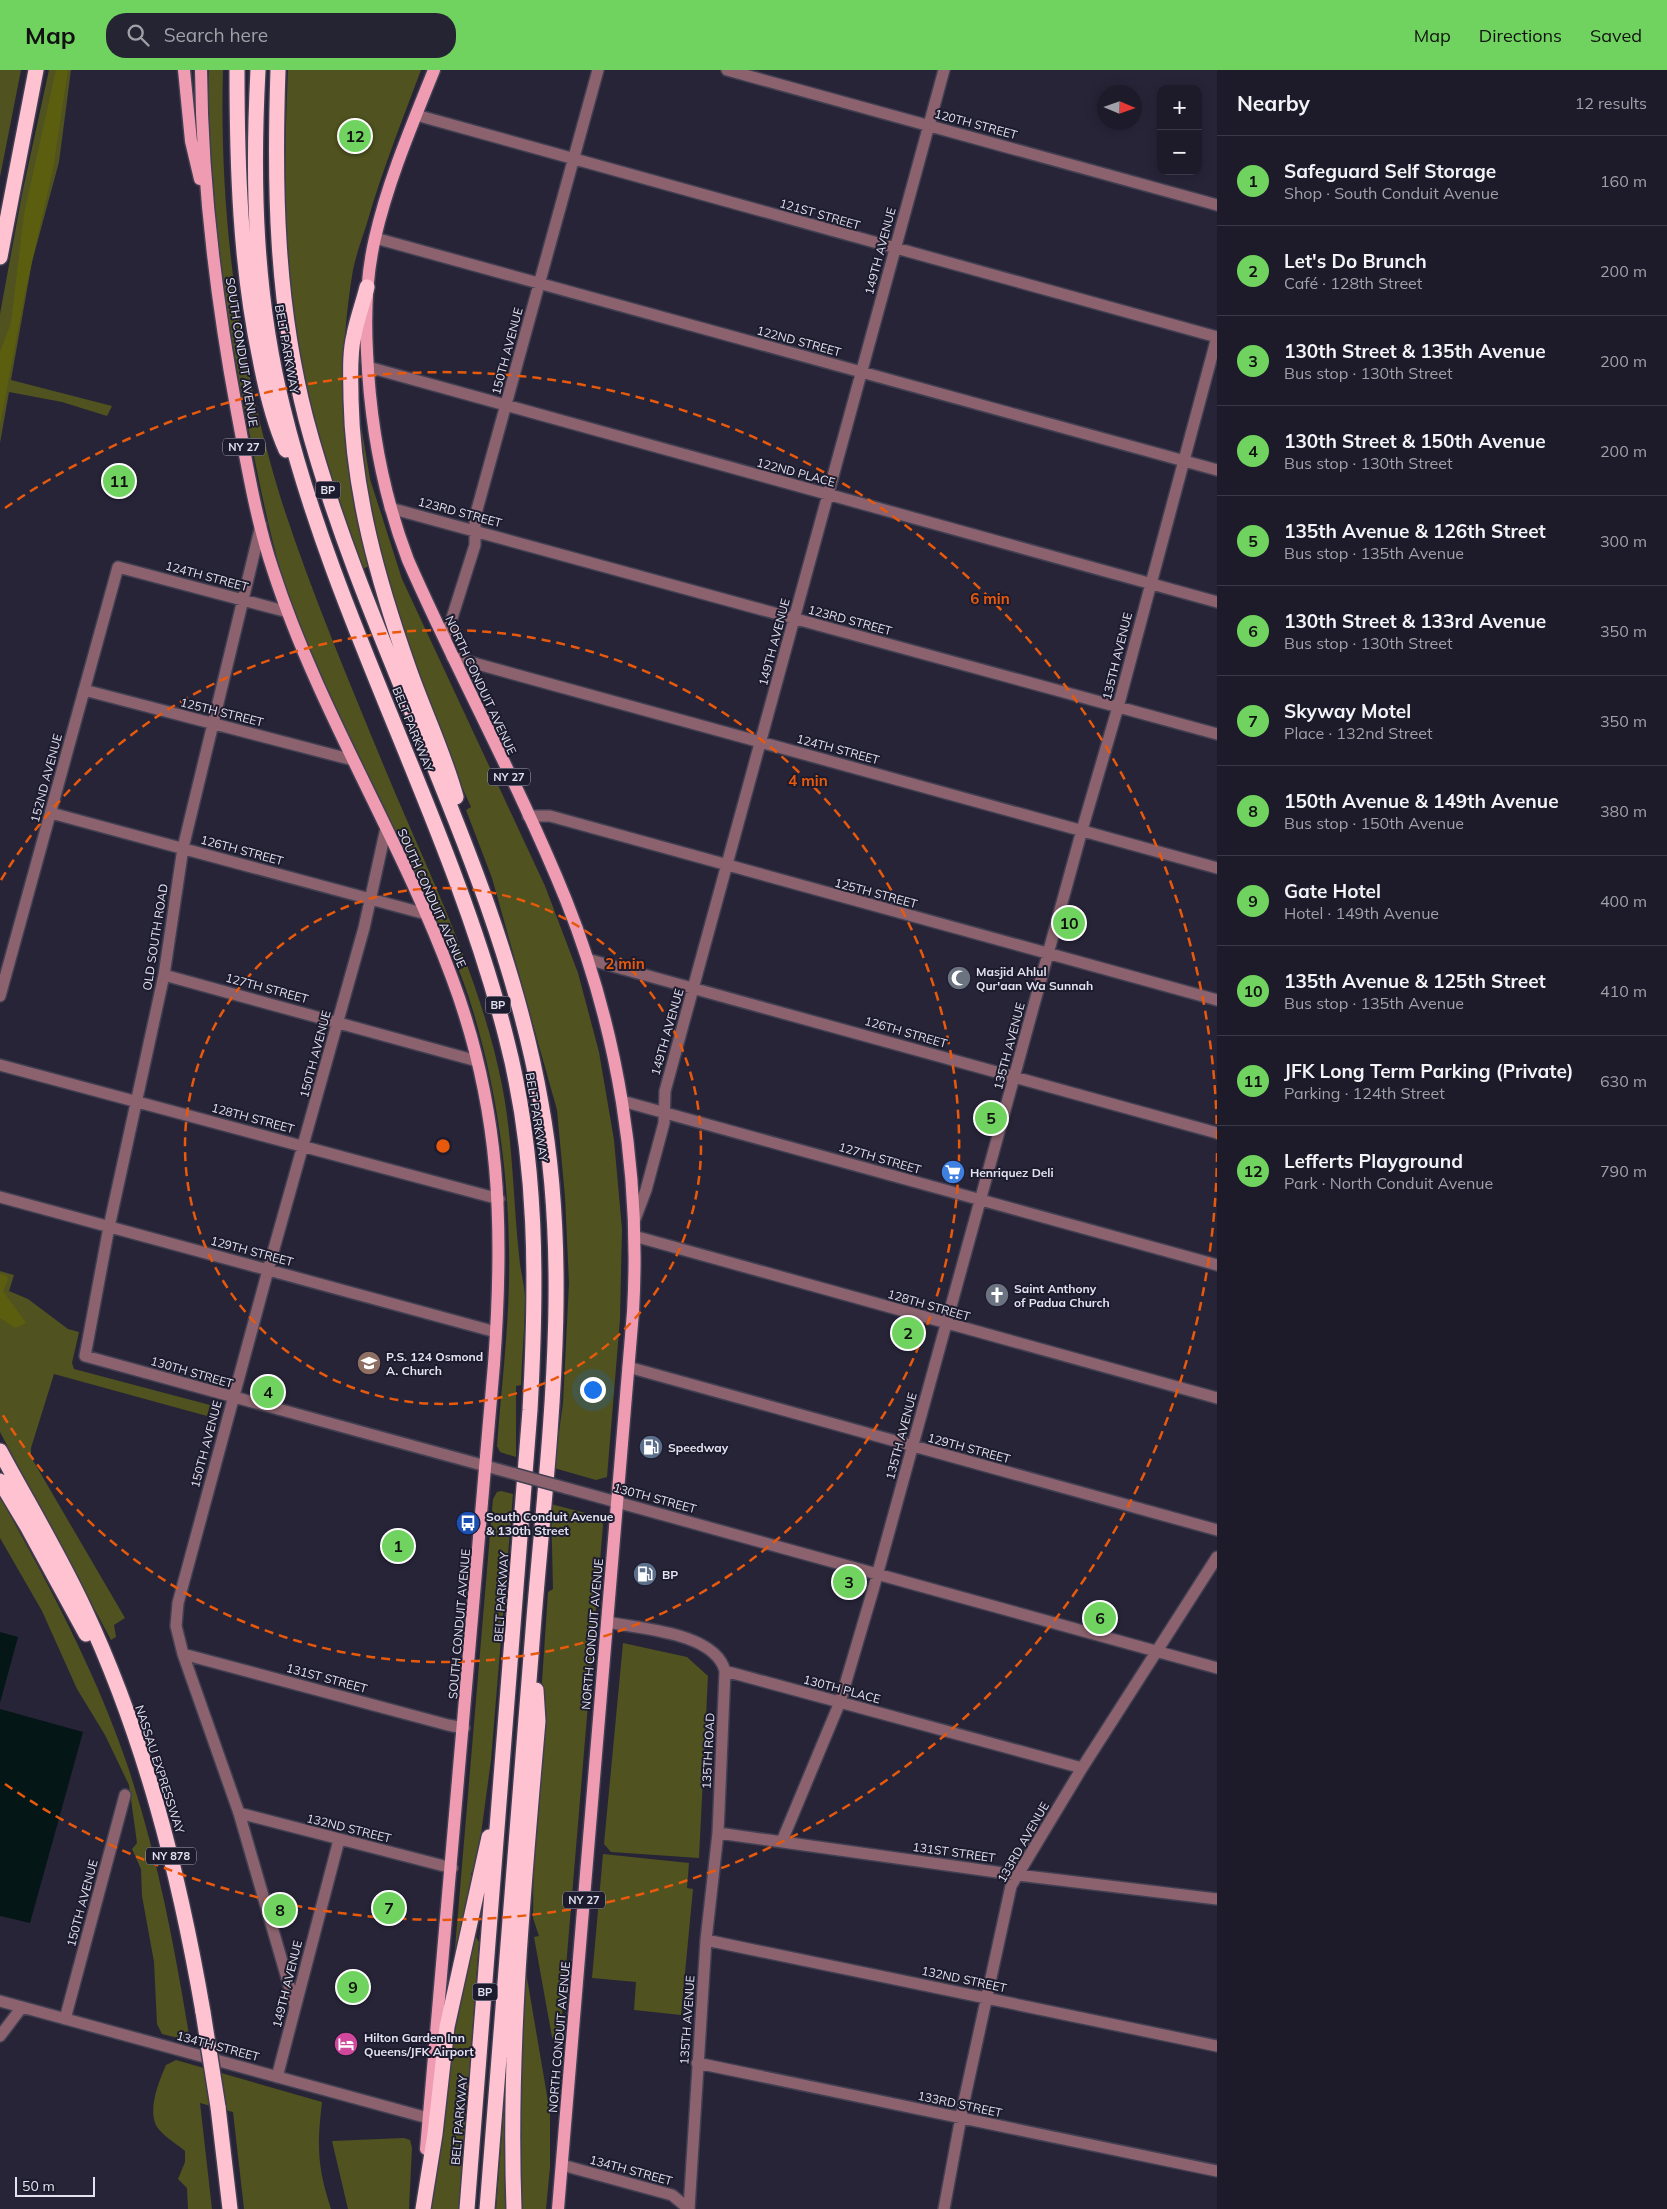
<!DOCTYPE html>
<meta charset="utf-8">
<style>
body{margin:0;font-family:Mulish,sans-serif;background:#252432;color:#f1f3f6}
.controls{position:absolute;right:15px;top:15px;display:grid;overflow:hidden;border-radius:10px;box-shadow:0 2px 12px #0003}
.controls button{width:45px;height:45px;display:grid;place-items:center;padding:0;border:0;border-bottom:1px solid #3b3947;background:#1d1b2a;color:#f1f3f6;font:25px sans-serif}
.compass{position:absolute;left:1097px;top:15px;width:45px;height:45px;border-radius:50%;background:#1d1b2a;box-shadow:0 2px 12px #0003;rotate:92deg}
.scale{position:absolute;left:15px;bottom:12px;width:80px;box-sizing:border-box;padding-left:5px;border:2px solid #e3e2f0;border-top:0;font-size:14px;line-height:18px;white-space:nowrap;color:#e3e2f0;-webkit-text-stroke:4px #1d1b2e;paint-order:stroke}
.you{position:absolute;left:592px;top:1319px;width:18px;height:18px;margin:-12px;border:4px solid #fff;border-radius:50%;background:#1a73e8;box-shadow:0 0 0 8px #1a73e833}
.badge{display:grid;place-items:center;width:32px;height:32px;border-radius:50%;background:#70d35f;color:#111;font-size:16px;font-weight:700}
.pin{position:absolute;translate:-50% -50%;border:2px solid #fff;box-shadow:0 1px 5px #0006}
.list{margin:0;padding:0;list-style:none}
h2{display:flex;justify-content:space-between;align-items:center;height:65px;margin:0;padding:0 20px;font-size:21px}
h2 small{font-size:16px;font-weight:400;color:#a0a1a8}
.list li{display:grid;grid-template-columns:32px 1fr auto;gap:15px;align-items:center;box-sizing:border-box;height:90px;padding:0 20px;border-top:1px solid #3b3947}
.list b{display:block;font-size:19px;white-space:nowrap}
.list p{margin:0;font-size:16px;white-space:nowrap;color:#a0a1a8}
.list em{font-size:16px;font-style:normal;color:#a0a1a8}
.icon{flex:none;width:28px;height:28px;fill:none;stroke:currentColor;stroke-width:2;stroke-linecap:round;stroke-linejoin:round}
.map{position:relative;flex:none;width:1217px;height:2139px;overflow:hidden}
header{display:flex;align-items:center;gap:30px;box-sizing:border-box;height:70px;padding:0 25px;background:#70d35f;color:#111}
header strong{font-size:24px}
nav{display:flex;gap:28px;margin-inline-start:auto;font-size:18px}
.search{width:350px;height:45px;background:#252432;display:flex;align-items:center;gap:12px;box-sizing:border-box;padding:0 18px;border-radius:20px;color:#a0a1a8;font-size:19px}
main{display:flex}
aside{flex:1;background:#1d1b2a}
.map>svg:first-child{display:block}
</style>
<header>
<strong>Map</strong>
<div class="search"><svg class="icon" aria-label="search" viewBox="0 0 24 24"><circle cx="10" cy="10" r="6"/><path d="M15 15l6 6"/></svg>Search here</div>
<nav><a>Map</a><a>Directions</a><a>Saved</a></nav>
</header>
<main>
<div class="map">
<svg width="1217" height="2139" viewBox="0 0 1217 2139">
<rect width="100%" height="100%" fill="#272438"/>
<path fill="#50521f" d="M 0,0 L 21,0 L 0,107 Z
M 49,0 L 71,0 L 59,92 L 32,192 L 11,310 L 112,336 L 107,346 L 62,332 L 9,322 L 0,373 L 0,244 L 22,124 Z
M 209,0 L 223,0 C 219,144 238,288 280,426 C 309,517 347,606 383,694 C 426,798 480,904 502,1015 C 513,1071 513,1128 519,1185 C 520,1199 524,1212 525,1226 C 525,1255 522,1285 521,1315 L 516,1316 L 516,1387 L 500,1382 L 497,1376 C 501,1321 508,1266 509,1211 C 511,1116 498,1019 469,928 C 455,885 434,844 415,803 C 378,726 338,649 305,570 C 275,499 263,430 248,356 C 225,239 205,119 209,0 Z
M 288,0 L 421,0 C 402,51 382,101 367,153 C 362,169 356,185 353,200 C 336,300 342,399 369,496 L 363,499 C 330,406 299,311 289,213 C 283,142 285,71 288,0 Z
M 357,331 L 370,409 L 402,509 L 545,816 L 578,903 L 599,982 L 614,1070 L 622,1159 L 620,1249 L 607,1407 L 596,1410 L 554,1398 L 563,1333 L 569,1213 L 565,1127 L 557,1040 L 492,808 L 466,740 L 471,737 L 433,652 L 384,511 L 359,391 Z
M 0,1201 L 14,1205 L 9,1221 L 28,1229 L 68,1259 L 79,1262 L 72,1293 L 74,1299 L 210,1335 L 207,1346 L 54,1304 L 31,1378 L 31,1387 L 125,1548 L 114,1555 L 116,1567 L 111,1570 L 0,1362 Z
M 501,1421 L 513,1424 L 491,1690 L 476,1801 L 471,1803 L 472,1816 L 453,1902 L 493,1429 L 497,1422 Z
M 0,1427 C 48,1513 95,1600 127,1694 C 157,1783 175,1878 190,1971 L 162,1964 L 157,1954 L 154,1892 L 142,1826 L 141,1799 L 132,1779 L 137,1773 L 129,1715 L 105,1665 L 77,1619 L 42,1541 L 0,1468 Z
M 551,1434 L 597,1446 L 601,1449 L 603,1455 L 559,1981 L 552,1967 L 534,1867 L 539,1866 L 533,1848 L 534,1732 L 548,1522 L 553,1519 Z
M 623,1573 L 687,1587 L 708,1606 L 699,1788 L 611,1782 L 604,1774 Z
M 603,1784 L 689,1793 L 687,1818 L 693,1819 L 681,1945 L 634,1940 L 636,1912 L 592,1908 Z
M 518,1855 L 550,2043 L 550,2097 L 546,2139 L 496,2139 Z
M 473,1867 L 476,1867 L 479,1872 L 459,2139 L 431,2139 L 453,1960 Z
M 176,1990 L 322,2032 C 317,2076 317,2096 331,2139 L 244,2139 L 233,2042 L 200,2033 L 212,2139 L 188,2139 L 187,2118 L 178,2109 L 185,2092 L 185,2081 C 177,2074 163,2066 157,2057 C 147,2040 159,2011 166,1995 Z
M 404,2068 L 410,2070 L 412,2078 L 409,2139 L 348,2139 L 332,2071 Z"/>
<path fill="#5c5e0f" d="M 56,0 L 68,0 L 53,99 L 26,218 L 0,355 L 0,282 L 11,253 L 24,144 Z
M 0,1204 L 6,1205 L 8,1209 L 3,1221 L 26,1253 L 15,1258 L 0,1248 Z"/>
<path fill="#051617" d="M 0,1562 L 18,1567 L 0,1633 Z
M 0,1639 L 83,1662 L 30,1853 L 0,1846 Z"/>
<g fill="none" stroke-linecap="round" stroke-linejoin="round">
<g stroke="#413f52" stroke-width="14">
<path id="minor" d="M 727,0 L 1217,135
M 416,45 L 1217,267 L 1118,637 L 1082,760 L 873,1520 L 840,1632 L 782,1771
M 375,168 L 1217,400
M 368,297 L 1217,532
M 390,438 L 1217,664
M 261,455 L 183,778 L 164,905 L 109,1157 L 85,1286 L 515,1404
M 445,570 L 475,475 L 475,447 L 598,0
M 452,587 L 1217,798
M 84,620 L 353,690
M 51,743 L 426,844
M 528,746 L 550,746 L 1217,930
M 587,889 L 1217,1063
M 164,905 L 477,991
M 0,926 L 118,497 L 288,542
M 0,995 L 499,1129
M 622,1031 L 1217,1195
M 0,1127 L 496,1262
M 635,1149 L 646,1120 L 664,1053 L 665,1021 L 944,0
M 634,1166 L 1217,1328
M 628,1297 L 1217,1460
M 566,1418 L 1217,1598
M 607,1552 C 640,1559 715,1562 725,1601 L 718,1763 L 706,1870 L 689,2139
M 183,1584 L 448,1655 L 464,1658
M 725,1601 L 1082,1698
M 239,1743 L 452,1798
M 718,1763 L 1018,1805 L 1217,1829
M 706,1870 L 1217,1976
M 0,1931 L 428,2048
M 295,1936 L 239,1743 L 183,1584 L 176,1556 L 178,1533 L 268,1200 L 364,858 L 386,758
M 65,1949 L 125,1725
M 0,1966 L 22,1937
M 697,1993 L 1217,2101
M 277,2007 L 339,1770
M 562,2095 L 672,2125 L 689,2139
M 944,2139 L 963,2036 L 1011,1816 L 1082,1698 L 1217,1487"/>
</g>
<g stroke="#413f52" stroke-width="15">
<path id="major" d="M 184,0 L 191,71 L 200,109
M 201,0 C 202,115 216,229 237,342 C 247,395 256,450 273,500 C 319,642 401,769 452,908 C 501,1039 504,1156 494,1294 L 426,2079
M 434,0 C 412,55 388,111 375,168 C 366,206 365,244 367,282 C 370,354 382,422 408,490 C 458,604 519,714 566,830 C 618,960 641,1102 633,1242 L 558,2139"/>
</g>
<g stroke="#413f52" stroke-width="18">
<path id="highway" d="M 237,0 C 237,96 240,195 260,289 C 266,321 273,351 286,380
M 258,0 C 252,114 255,227 283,338 C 336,555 451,751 506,967 C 538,1090 537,1214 530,1340 L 467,2139
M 278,0 C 274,118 276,233 306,349 C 368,582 499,794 541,1033 C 572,1202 548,1378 534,1548 C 518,1745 503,1942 487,2139
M 0,187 L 36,0
M 367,217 C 363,233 357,249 354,265 C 349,285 351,309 351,329 C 353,423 378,511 409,599 C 424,642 444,683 456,727
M 0,1381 C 28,1433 59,1484 84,1538 C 144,1666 179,1803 203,1942
M 0,1411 L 27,1456 L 86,1564
M 218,2037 L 230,2139
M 423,2139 L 435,2064 L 447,1957 L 489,1767
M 514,2139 C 508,1976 524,1813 538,1651 L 536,1620"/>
</g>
<use href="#minor" stroke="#8b626d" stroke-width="11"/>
<use href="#major" stroke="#ef9cb3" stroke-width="12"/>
<use href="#highway" stroke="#fec2d1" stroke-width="15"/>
<g stroke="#413f52" stroke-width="14" stroke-linecap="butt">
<path id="minor-bridge" d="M 515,1404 L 566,1418"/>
</g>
<g stroke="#413f52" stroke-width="18" stroke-linecap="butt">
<path id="highway-bridge" d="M 203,1942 L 218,2037"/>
</g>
<use href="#minor-bridge" stroke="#8b626d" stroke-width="11"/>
<use href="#highway-bridge" stroke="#fec2d1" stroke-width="15"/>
</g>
<g fill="none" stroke="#e8590c" stroke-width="2.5" stroke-dasharray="9 6">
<circle cx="443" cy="1076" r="258"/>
<path d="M1 810A516 516 0 1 1 1 1342"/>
<path d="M1217 1083A774 774 0 0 1 5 1714M5 438A774 774 0 0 1 1217 1069"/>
</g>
<defs>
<g id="mosque-disc" transform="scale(1.25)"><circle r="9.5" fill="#6b7280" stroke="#1d1b2e"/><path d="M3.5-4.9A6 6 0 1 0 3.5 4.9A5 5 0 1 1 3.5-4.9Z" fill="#fff"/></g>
<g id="supermarket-disc" transform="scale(1.25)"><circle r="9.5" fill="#3f7fe0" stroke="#1d1b2e"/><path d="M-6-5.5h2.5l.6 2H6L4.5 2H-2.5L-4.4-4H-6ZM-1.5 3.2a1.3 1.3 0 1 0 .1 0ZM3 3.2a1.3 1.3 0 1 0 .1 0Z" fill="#fff"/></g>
<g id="church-disc" transform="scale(1.25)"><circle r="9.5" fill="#6b7280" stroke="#1d1b2e"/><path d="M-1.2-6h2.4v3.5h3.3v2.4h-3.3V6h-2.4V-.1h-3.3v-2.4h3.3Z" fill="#fff"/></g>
<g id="school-disc" transform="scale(1.25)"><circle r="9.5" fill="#8d6e63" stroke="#1d1b2e"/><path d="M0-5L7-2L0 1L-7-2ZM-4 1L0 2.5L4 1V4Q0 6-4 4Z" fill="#fff"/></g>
<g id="fuel-disc" transform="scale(1.25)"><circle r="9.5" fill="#5c6f8a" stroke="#1d1b2e"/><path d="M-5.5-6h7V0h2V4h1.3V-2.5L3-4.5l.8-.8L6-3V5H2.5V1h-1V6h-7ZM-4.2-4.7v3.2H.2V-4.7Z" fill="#fff"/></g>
<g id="bus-disc" transform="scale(1.25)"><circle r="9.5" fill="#1a4fb4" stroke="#1d1b2e"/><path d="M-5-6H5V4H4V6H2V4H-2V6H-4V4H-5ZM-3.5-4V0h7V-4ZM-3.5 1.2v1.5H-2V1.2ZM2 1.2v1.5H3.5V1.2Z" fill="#fff"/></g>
<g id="hotel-disc" transform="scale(1.25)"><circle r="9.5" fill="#d1479c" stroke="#1d1b2e"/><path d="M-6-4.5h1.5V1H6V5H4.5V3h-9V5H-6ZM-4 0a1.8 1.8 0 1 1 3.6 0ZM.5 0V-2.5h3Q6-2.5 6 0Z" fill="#fff"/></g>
</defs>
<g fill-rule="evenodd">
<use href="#mosque-disc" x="959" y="908"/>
<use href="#supermarket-disc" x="953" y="1102"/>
<use href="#church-disc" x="997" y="1225"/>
<use href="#school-disc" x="369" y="1293"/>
<use href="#fuel-disc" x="651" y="1377"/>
<use href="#bus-disc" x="468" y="1453"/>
<use href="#fuel-disc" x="645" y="1504"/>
<use href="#hotel-disc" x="346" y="1974"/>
</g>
<g text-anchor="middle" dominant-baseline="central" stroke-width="4" stroke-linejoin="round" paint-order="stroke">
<g fill="#1d1b2e" stroke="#a8a6b6" stroke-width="1">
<rect x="223" y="368.5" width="42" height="17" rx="4"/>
<rect x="315.5" y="411.5" width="25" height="17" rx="4"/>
<rect x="488" y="698.5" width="42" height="17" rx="4"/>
<rect x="485.5" y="926.5" width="25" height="17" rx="4"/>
<rect x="146" y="1777.5" width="50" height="17" rx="4"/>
<rect x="563" y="1821.5" width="42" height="17" rx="4"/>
<rect x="472.5" y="1913.5" width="25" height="17" rx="4"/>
</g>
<g font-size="11" font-weight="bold" fill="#e3e2f0">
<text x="244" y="377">NY 27</text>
<text x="328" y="420">BP</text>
<text x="509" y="707">NY 27</text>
<text x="498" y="935">BP</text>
<text x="171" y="1786">NY 878</text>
<text x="584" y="1830">NY 27</text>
<text x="485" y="1922">BP</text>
</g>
<g font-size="12" fill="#e3e2f0" stroke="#1d1b2e">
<text transform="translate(976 54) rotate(15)">120TH STREET</text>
<text transform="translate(820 144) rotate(16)">121ST STREET</text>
<text transform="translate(880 181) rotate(-75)">149TH AVENUE</text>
<text transform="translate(799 271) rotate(15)">122ND STREET</text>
<text transform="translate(287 279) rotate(80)">BELT PARKWAY</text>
<text transform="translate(507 281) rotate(-75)">150TH AVENUE</text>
<text transform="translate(242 282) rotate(81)">SOUTH CONDUIT AVENUE</text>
<text transform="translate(796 402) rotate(15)">122ND PLACE</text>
<text transform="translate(460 442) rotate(15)">123RD STREET</text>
<text transform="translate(207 506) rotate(15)">124TH STREET</text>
<text transform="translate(850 550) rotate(15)">123RD STREET</text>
<text transform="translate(774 572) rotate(-75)">149TH AVENUE</text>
<text transform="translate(1117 586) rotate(-76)">135TH AVENUE</text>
<text transform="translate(481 615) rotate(65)">NORTH CONDUIT AVENUE</text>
<text transform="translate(222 642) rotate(14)">125TH STREET</text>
<text transform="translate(413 659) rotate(68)">BELT PARKWAY</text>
<text transform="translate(838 679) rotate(15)">124TH STREET</text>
<text transform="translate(46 708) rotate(-75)">152ND AVENUE</text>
<text transform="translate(242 780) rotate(15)">126TH STREET</text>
<text transform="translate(876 823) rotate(15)">125TH STREET</text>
<text transform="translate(432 828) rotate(66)">SOUTH CONDUIT AVENUE</text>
<text transform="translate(155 867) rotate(-81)">OLD SOUTH ROAD</text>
<text transform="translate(267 918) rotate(15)">127TH STREET</text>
<text transform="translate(667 962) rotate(-74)">149TH AVENUE</text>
<text transform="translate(906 962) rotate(16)">126TH STREET</text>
<text transform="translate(1009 976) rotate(-75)">135TH AVENUE</text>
<text transform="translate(315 984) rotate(-75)">150TH AVENUE</text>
<text transform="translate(537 1047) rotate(81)">BELT PARKWAY</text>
<text transform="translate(253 1048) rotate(15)">128TH STREET</text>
<text transform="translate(880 1088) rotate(16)">127TH STREET</text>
<text transform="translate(252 1181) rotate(15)">129TH STREET</text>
<text transform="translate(929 1235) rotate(16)">128TH STREET</text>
<text transform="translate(192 1302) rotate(16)">130TH STREET</text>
<text transform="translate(901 1366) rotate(-75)">135TH AVENUE</text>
<text transform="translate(206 1374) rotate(-75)">150TH AVENUE</text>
<text transform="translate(969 1378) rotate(15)">129TH STREET</text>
<text transform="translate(655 1428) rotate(15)">130TH STREET</text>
<text transform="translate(501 1527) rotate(-86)">BELT PARKWAY</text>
<text transform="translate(459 1554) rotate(-85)">SOUTH CONDUIT AVENUE</text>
<text transform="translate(592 1564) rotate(-85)">NORTH CONDUIT AVENUE</text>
<text transform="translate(327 1608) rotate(15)">131ST STREET</text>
<text transform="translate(842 1619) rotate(15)">130TH PLACE</text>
<text transform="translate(708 1681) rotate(-87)">135TH ROAD</text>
<text transform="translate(160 1699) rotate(72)">NASSAU EXPRESSWAY</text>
<text transform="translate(349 1758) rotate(14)">132ND STREET</text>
<text transform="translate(1023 1772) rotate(-60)">133RD AVENUE</text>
<text transform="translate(954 1782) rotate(8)">131ST STREET</text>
<text transform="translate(82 1833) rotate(-75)">150TH AVENUE</text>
<text transform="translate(964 1909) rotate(12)">132ND STREET</text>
<text transform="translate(287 1914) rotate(-76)">149TH AVENUE</text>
<text transform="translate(687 1950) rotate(-86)">135TH AVENUE</text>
<text transform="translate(559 1967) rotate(-85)">NORTH CONDUIT AVENUE</text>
<text transform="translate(218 1976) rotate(15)">134TH STREET</text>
<text transform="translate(960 2034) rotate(12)">133RD STREET</text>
<text transform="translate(459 2050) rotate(-85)">BELT PARKWAY</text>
<text transform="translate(631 2100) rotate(15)">134TH STREET</text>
</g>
<g font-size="12" font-weight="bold" fill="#e3e2f0" stroke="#1d1b2e" text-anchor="start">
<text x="976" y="901">Masjid Ahlul<tspan x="976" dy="14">Qur'aan Wa Sunnah</tspan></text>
<text x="970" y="1102">Henriquez Deli</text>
<text x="1014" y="1218">Saint Anthony<tspan x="1014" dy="14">of Padua Church</tspan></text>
<text x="386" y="1286">P.S. 124 Osmond<tspan x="386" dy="14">A. Church</tspan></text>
<text x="668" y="1377">Speedway</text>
<text x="486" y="1446">South Conduit Avenue<tspan x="486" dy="14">&amp; 130th Street</tspan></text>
<text x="662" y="1504">BP</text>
<text x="364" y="1967">Hilton Garden Inn<tspan x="364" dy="14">Queens/JFK Airport</tspan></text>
</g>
</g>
<circle cx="443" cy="1076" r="8" fill="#e8590c" stroke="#1d1b2e" stroke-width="2.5"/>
<g font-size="15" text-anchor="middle" font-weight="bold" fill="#e8590c" stroke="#1d1b2e" stroke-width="4" stroke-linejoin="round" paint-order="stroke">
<text x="990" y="534">6 min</text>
<text x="808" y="716">4 min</text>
<text x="625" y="899">2 min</text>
</g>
</svg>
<div class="controls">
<button>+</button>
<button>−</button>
</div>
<svg class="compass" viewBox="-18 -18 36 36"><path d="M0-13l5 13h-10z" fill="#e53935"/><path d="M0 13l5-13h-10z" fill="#a0a1a8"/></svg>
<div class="scale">50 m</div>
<div class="you"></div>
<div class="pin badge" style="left:398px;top:1476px">1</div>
<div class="pin badge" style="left:908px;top:1263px">2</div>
<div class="pin badge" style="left:849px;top:1512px">3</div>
<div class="pin badge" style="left:268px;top:1322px">4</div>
<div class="pin badge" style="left:991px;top:1048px">5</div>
<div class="pin badge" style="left:1100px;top:1548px">6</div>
<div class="pin badge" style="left:389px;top:1838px">7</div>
<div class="pin badge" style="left:280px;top:1840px">8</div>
<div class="pin badge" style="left:353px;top:1917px">9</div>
<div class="pin badge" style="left:1069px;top:853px">10</div>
<div class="pin badge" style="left:119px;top:411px">11</div>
<div class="pin badge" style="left:355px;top:66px">12</div>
</div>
<aside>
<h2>Nearby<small>12 results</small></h2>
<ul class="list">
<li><span class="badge">1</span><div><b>Safeguard Self Storage</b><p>Shop · South Conduit Avenue</p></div><em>160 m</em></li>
<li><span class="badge">2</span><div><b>Let's Do Brunch</b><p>Café · 128th Street</p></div><em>200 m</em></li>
<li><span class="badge">3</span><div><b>130th Street &amp; 135th Avenue</b><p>Bus stop · 130th Street</p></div><em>200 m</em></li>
<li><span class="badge">4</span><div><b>130th Street &amp; 150th Avenue</b><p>Bus stop · 130th Street</p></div><em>200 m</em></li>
<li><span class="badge">5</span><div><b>135th Avenue &amp; 126th Street</b><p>Bus stop · 135th Avenue</p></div><em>300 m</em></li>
<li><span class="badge">6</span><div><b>130th Street &amp; 133rd Avenue</b><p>Bus stop · 130th Street</p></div><em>350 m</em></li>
<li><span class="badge">7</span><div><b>Skyway Motel</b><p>Place · 132nd Street</p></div><em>350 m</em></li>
<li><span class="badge">8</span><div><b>150th Avenue &amp; 149th Avenue</b><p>Bus stop · 150th Avenue</p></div><em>380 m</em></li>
<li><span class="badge">9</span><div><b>Gate Hotel</b><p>Hotel · 149th Avenue</p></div><em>400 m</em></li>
<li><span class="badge">10</span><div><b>135th Avenue &amp; 125th Street</b><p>Bus stop · 135th Avenue</p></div><em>410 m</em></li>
<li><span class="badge">11</span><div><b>JFK Long Term Parking (Private)</b><p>Parking · 124th Street</p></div><em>630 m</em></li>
<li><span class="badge">12</span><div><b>Lefferts Playground</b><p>Park · North Conduit Avenue</p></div><em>790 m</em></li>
</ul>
</aside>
</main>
